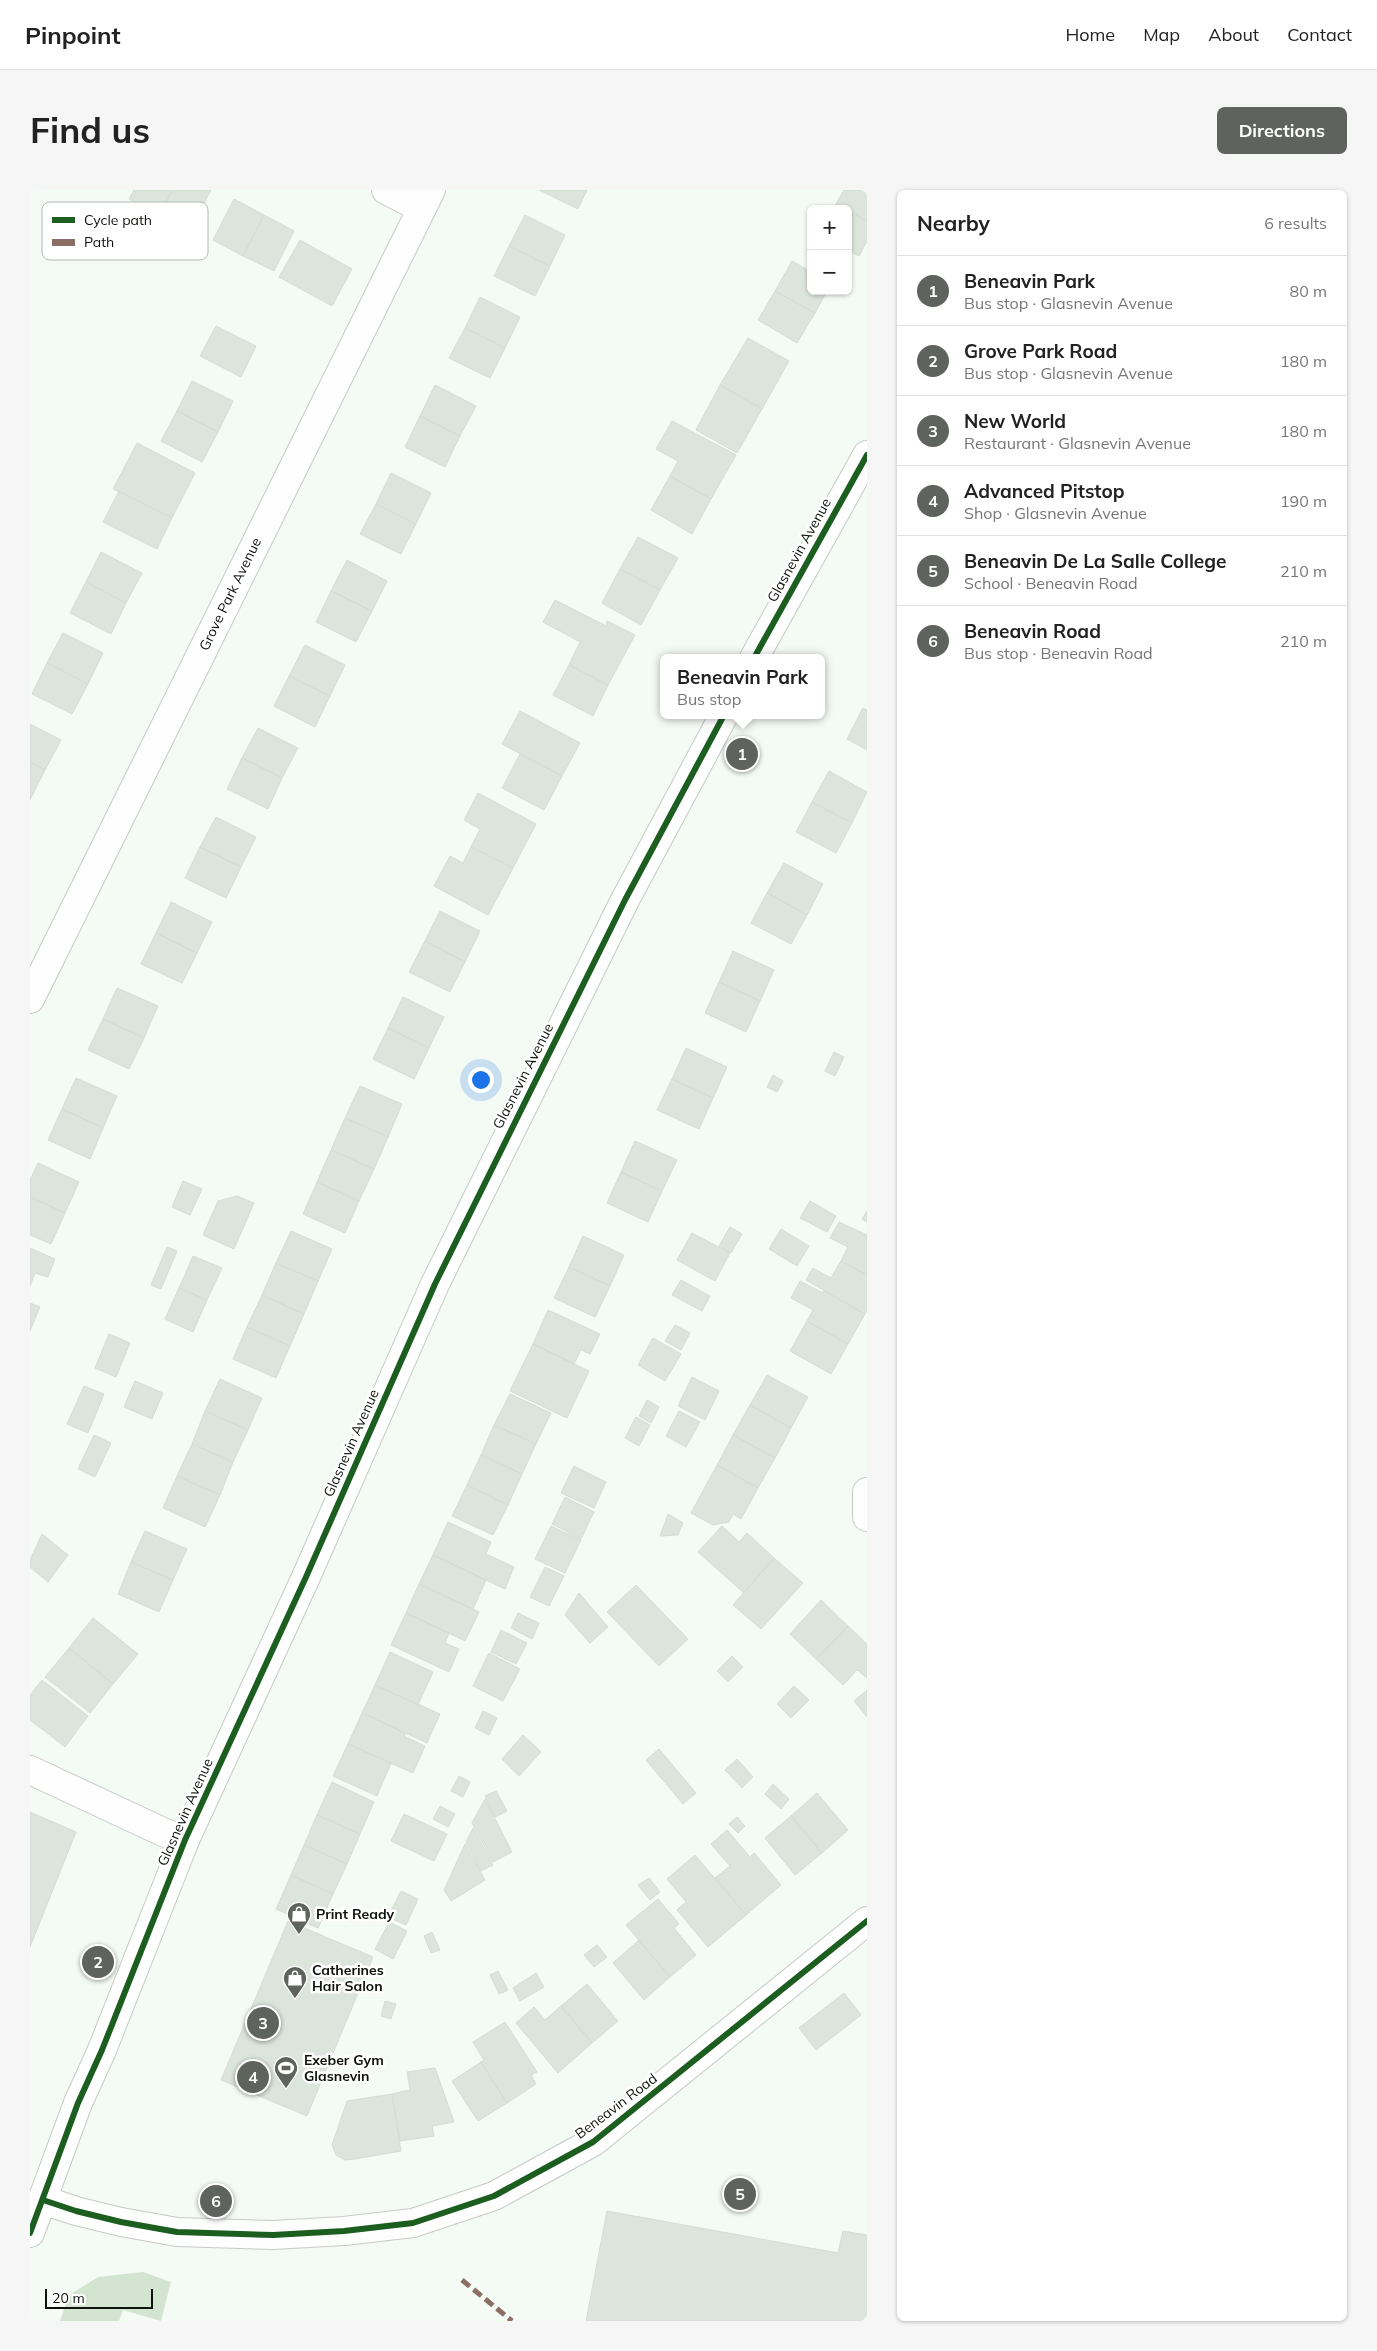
<!DOCTYPE html>
<meta charset="utf-8">
<style>
body{margin:0;font-family:Mulish,sans-serif;background:#f6f6f6;color:#222}
.controls{position:absolute;right:15px;top:15px;display:grid;overflow:hidden;border-radius:8px;box-shadow:0 1px 4px #0004}
.controls button{width:45px;height:45px;display:grid;place-items:center;padding:0;border:0;border-bottom:1px solid #e0e0e0;background:#fff;color:#222;font:25px sans-serif}
.scale{position:absolute;left:15px;bottom:12px;width:108px;box-sizing:border-box;padding-left:5px;border:2px solid #0d120c;border-top:0;font-size:14px;line-height:18px;white-space:nowrap;color:#0d120c;-webkit-text-stroke:4px #fff;paint-order:stroke}
.you{position:absolute;left:450px;top:889px;width:18px;height:18px;margin:-12px;border:4px solid #fff;border-radius:50%;background:#1a73e8;box-shadow:0 0 0 8px #1a73e833}
.badge{display:grid;place-items:center;width:32px;height:32px;border-radius:50%;background:#5e635d;color:#fff;font-size:16px;font-weight:700}
.pin{position:absolute;translate:-50% -50%;border:2px solid #fff;box-shadow:0 1px 5px #0006}
.popup{position:absolute;left:630px;top:464px;width:165px;height:65px;box-sizing:border-box;display:grid;place-content:center;border-radius:8px;background:#fff;filter:drop-shadow(0 1px 4px #0005);font-size:16px;white-space:nowrap;color:#767676}
.popup b{font-size:19px;color:#222}
.popup::after{content:'';position:absolute;left:50%;top:100%;margin-left:-10px;border:10px solid transparent;border-top-color:#fff}
.list{margin:0;padding:0;list-style:none}
h2{display:flex;justify-content:space-between;align-items:center;height:65px;margin:0;padding:0 20px;font-size:21px}
h2 small{font-size:16px;font-weight:400;color:#767676}
.list li{display:grid;grid-template-columns:32px 1fr auto;gap:15px;align-items:center;box-sizing:border-box;height:70px;padding:0 20px;border-top:1px solid #e0e0e0}
.list b{display:block;font-size:19px;white-space:nowrap}
.list p{margin:0;font-size:16px;white-space:nowrap;color:#767676}
.list em{font-size:16px;font-style:normal;color:#767676}
.map{position:relative;flex:none;width:837px;height:2131px;overflow:hidden;border-radius:8px}
header{display:flex;align-items:center;gap:30px;box-sizing:border-box;height:70px;padding:0 25px;background:#fff;border-bottom:1px solid #e0e0e0}
header strong{font-size:24px}
nav{display:flex;gap:28px;margin-inline-start:auto;font-size:18px}
.intro{display:flex;align-items:center;justify-content:space-between;box-sizing:border-box;height:120px;padding:0 30px}
h1{margin:0;font-size:35px}
.button{padding:12px 22px;border-radius:8px;background:#5e635d;color:#fff;font-size:18px;font-weight:700}
main{display:flex;gap:30px;padding:0 30px}
aside{flex:1;background:#fff;border-radius:8px;box-shadow:0 1px 4px #0004}
.map>svg:first-child{display:block}
</style>
<header>
<strong>Pinpoint</strong>
<nav><a>Home</a><a>Map</a><a>About</a><a>Contact</a></nav>
</header>
<div class="intro"><h1>Find us</h1><a class="button">Directions</a></div>
<main>
<div class="map">
<svg width="837" height="2131" viewBox="0 0 837 2131">
<rect width="100%" height="100%" fill="#f4faf4"/>
<path fill="#d3e5d1" d="M 113,2082 L 141,2092 L 131,2131 L 93,2120 L 89,2131 L 30,2131 L 39,2105 L 68,2087 Z"/>
<path fill="#dbe5db" stroke="#d6dbd6" d="M 104,0 L 142,0 L 130,25 L 99,9 Z
M 142,0 L 181,0 L 160,40 L 130,25 Z
M 509,0 L 557,0 L 548,19 Z
M 814,0 L 837,0 L 837,31 L 806,14 Z
M 204,9 L 234,25 L 213,66 L 183,50 Z
M 806,14 L 815,19 L 803,19 Z
M 818,20 L 837,31 L 837,51 L 829,66 L 818,60 Z
M 234,25 L 264,41 L 244,81 L 213,66 Z
M 495,25 L 535,45 L 520,76 L 479,56 Z
M 270,50 L 322,79 L 302,116 L 249,87 Z
M 479,56 L 520,76 L 505,106 L 464,86 Z
M 762,71 L 781,82 L 781,101 L 797,101 L 785,123 L 745,101 Z
M 745,101 L 785,123 L 767,153 L 728,130 Z
M 450,107 L 490,127 L 475,158 L 435,138 Z
M 186,136 L 226,156 L 211,187 L 170,166 Z
M 435,138 L 475,158 L 460,188 L 419,168 Z
M 718,148 L 759,171 L 732,219 L 690,195 Z
M 162,191 L 203,211 L 188,242 L 147,221 Z
M 405,195 L 446,216 L 430,246 L 390,226 Z
M 690,195 L 732,219 L 707,263 L 666,240 Z
M 147,221 L 188,242 L 172,272 L 131,251 Z
M 390,226 L 430,246 L 415,277 L 375,257 Z
M 642,231 L 706,265 L 681,309 L 640,286 L 648,271 L 626,259 Z
M 107,253 L 165,283 L 142,328 L 83,299 Z
M 361,283 L 401,303 L 386,334 L 346,314 Z
M 640,286 L 681,309 L 662,344 L 621,320 Z
M 89,301 L 142,328 L 127,359 L 73,332 Z
M 346,314 L 386,334 L 371,364 L 330,344 Z
M 608,347 L 648,368 L 630,400 L 590,379 Z
M 71,362 L 112,383 L 96,413 L 56,392 Z
M 317,370 L 357,391 L 342,421 L 301,401 Z
M 590,379 L 630,400 L 611,435 L 572,413 Z
M 56,392 L 96,413 L 81,444 L 40,423 Z
M 301,401 L 342,421 L 326,452 L 286,432 Z
M 525,410 L 576,436 L 577,431 L 605,445 L 578,495 L 539,475 L 550,452 L 513,432 Z
M 33,443 L 73,463 L 58,494 L 17,473 Z
M 275,455 L 315,475 L 300,506 L 259,486 Z
M 17,473 L 58,494 L 42,524 L 2,504 Z
M 539,475 L 578,495 L 563,526 L 523,505 Z
M 259,486 L 300,506 L 285,537 L 244,516 Z
M 833,518 L 837,520 L 837,560 L 817,549 Z
M 490,521 L 550,553 L 532,586 L 472,554 Z
M 0,534 L 31,550 L 15,580 L 0,572 Z
M 228,538 L 268,558 L 252,588 L 212,568 Z
M 490,564 L 532,586 L 514,620 L 472,598 Z
M 212,568 L 252,588 L 238,619 L 197,599 Z
M 0,572 L 15,580 L 0,610 Z
M 799,581 L 837,602 L 822,633 L 782,612 Z
M 448,603 L 506,634 L 483,678 L 441,657 L 450,639 L 434,630 Z
M 782,612 L 822,633 L 806,663 L 766,642 Z
M 186,627 L 226,647 L 211,677 L 170,657 Z
M 170,657 L 211,677 L 196,708 L 155,688 Z
M 441,657 L 483,678 L 458,725 L 404,696 L 420,666 L 433,673 Z
M 754,673 L 793,694 L 777,725 L 737,703 Z
M 737,703 L 777,725 L 761,754 L 721,733 Z
M 141,712 L 182,732 L 167,763 L 126,743 Z
M 410,721 L 450,741 L 435,772 L 395,751 Z
M 126,743 L 167,763 L 152,793 L 111,774 Z
M 395,751 L 435,772 L 420,802 L 379,782 Z
M 703,761 L 744,780 L 730,811 L 689,792 Z
M 689,792 L 730,811 L 716,842 L 675,823 Z
M 87,798 L 128,816 L 114,848 L 73,829 Z
M 373,807 L 414,827 L 399,858 L 358,838 Z
M 73,829 L 114,848 L 99,879 L 58,860 Z
M 358,838 L 399,858 L 384,889 L 343,869 Z
M 656,858 L 697,877 L 683,908 L 642,889 Z
M 804,862 L 814,867 L 805,886 L 795,881 Z
M 743,885 L 753,891 L 747,902 L 737,897 Z
M 46,888 L 87,906 L 73,938 L 32,919 Z
M 642,889 L 683,908 L 669,939 L 627,920 Z
M 330,896 L 372,914 L 358,947 L 315,928 Z
M 32,919 L 73,938 L 60,969 L 18,950 Z
M 315,928 L 358,947 L 344,979 L 301,960 Z
M 605,951 L 647,970 L 632,1001 L 591,982 Z
M 301,960 L 344,979 L 329,1011 L 287,992 Z
M 8,973 L 49,992 L 35,1023 L 0,1007 L 0,990 Z
M 591,982 L 632,1001 L 618,1032 L 577,1013 Z
M 153,991 L 172,999 L 160,1025 L 142,1017 Z
M 287,992 L 329,1011 L 315,1043 L 273,1024 Z
M 207,1006 L 224,1013 L 204,1059 L 173,1045 L 188,1011 Z
M 0,1007 L 35,1023 L 21,1054 L 0,1045 Z
M 780,1011 L 806,1026 L 797,1042 L 770,1028 Z
M 837,1021 L 837,1032 L 832,1029 Z
M 809,1032 L 837,1045 L 837,1085 L 811,1071 L 818,1057 L 800,1048 Z
M 700,1037 L 712,1044 L 701,1063 L 689,1056 Z
M 751,1039 L 779,1056 L 767,1076 L 739,1059 Z
M 261,1041 L 302,1059 L 288,1091 L 246,1073 Z
M 662,1043 L 700,1063 L 685,1091 L 647,1070 Z
M 553,1046 L 594,1065 L 580,1096 L 539,1077 Z
M 137,1057 L 147,1061 L 131,1099 L 121,1095 Z
M 0,1058 L 25,1069 L 18,1087 L 5,1083 L 0,1096 Z
M 163,1066 L 192,1078 L 177,1110 L 149,1098 Z
M 811,1071 L 837,1085 L 837,1120 L 835,1124 L 776,1090 L 783,1078 L 801,1088 Z
M 246,1073 L 288,1091 L 274,1124 L 232,1105 Z
M 539,1077 L 580,1096 L 565,1127 L 524,1108 Z
M 651,1090 L 680,1106 L 672,1121 L 642,1105 Z
M 770,1091 L 793,1103 L 794,1101 L 835,1124 L 818,1154 L 777,1131 L 783,1120 L 761,1108 Z
M 149,1098 L 177,1110 L 163,1142 L 135,1129 Z
M 232,1105 L 274,1124 L 260,1156 L 217,1137 Z
M 0,1113 L 10,1117 L 0,1141 Z
M 518,1120 L 570,1144 L 560,1164 L 551,1160 L 544,1174 L 503,1154 Z
M 777,1131 L 818,1154 L 801,1184 L 760,1161 Z
M 645,1135 L 660,1143 L 651,1160 L 635,1151 Z
M 217,1137 L 260,1156 L 246,1188 L 203,1169 Z
M 79,1144 L 100,1153 L 86,1187 L 65,1178 Z
M 623,1148 L 651,1164 L 635,1191 L 608,1175 Z
M 503,1154 L 559,1181 L 537,1228 L 480,1201 Z
M 737,1185 L 778,1207 L 761,1238 L 720,1215 Z
M 662,1187 L 689,1201 L 675,1230 L 648,1216 Z
M 190,1189 L 232,1208 L 218,1240 L 175,1221 Z
M 105,1191 L 133,1203 L 122,1229 L 94,1217 Z
M 54,1196 L 74,1204 L 58,1243 L 37,1234 Z
M 480,1204 L 521,1223 L 506,1254 L 464,1235 Z
M 617,1210 L 629,1217 L 621,1233 L 609,1226 Z
M 720,1215 L 761,1238 L 745,1268 L 703,1245 Z
M 175,1221 L 218,1240 L 203,1272 L 162,1254 Z
M 649,1221 L 670,1232 L 656,1257 L 636,1246 Z
M 606,1227 L 620,1235 L 609,1256 L 595,1248 Z
M 464,1235 L 506,1254 L 492,1284 L 451,1265 Z
M 64,1245 L 81,1253 L 65,1287 L 48,1279 Z
M 703,1245 L 745,1268 L 728,1298 L 687,1275 Z
M 162,1254 L 203,1272 L 190,1305 L 147,1286 Z
M 451,1265 L 492,1284 L 478,1315 L 437,1295 Z
M 687,1275 L 728,1298 L 711,1329 L 703,1324 L 699,1332 L 683,1335 L 661,1323 Z
M 544,1276 L 576,1292 L 564,1318 L 531,1303 Z
M 147,1286 L 190,1305 L 175,1337 L 133,1318 Z
M 437,1295 L 478,1315 L 463,1345 L 422,1326 Z
M 535,1307 L 564,1322 L 551,1349 L 522,1334 Z
M 638,1324 L 653,1333 L 648,1345 L 630,1346 Z
M 418,1332 L 461,1352 L 456,1364 L 484,1377 L 475,1399 L 403,1365 Z
M 521,1336 L 551,1350 L 535,1383 L 505,1369 Z
M 692,1336 L 709,1352 L 717,1343 L 744,1368 L 714,1403 L 668,1362 Z
M 115,1341 L 157,1359 L 143,1390 L 101,1372 Z
M 12,1344 L 38,1365 L 18,1392 L 0,1377 L 0,1370 Z
M 403,1365 L 456,1390 L 443,1419 L 389,1394 Z
M 744,1368 L 773,1393 L 731,1439 L 703,1415 Z
M 101,1372 L 143,1390 L 129,1422 L 88,1404 Z
M 515,1377 L 534,1386 L 519,1416 L 500,1407 Z
M 389,1394 L 449,1422 L 435,1451 L 376,1423 Z
M 606,1395 L 658,1449 L 629,1476 L 577,1422 Z
M 549,1403 L 578,1437 L 560,1453 L 535,1425 Z
M 791,1410 L 818,1436 L 786,1469 L 760,1444 Z
M 376,1423 L 419,1443 L 415,1453 L 429,1459 L 419,1482 L 361,1455 Z
M 488,1423 L 509,1433 L 502,1449 L 481,1438 Z
M 63,1428 L 108,1464 L 83,1494 L 39,1458 Z
M 818,1436 L 837,1454 L 837,1488 L 827,1480 L 813,1495 L 786,1469 Z
M 471,1440 L 497,1453 L 486,1474 L 461,1462 Z
M 39,1458 L 83,1494 L 60,1523 L 15,1487 Z
M 360,1462 L 403,1482 L 388,1515 L 345,1495 Z
M 459,1463 L 490,1479 L 473,1511 L 443,1496 Z
M 702,1466 L 713,1477 L 698,1492 L 687,1481 Z
M 12,1490 L 58,1526 L 35,1557 L 0,1530 L 0,1505 Z
M 345,1495 L 410,1524 L 397,1553 L 332,1523 Z
M 764,1496 L 779,1510 L 761,1528 L 747,1514 Z
M 837,1500 L 837,1527 L 824,1511 Z
M 453,1521 L 467,1528 L 459,1545 L 445,1538 Z
M 332,1523 L 376,1543 L 374,1546 L 395,1556 L 383,1583 L 318,1554 Z
M 493,1545 L 511,1562 L 489,1586 L 472,1569 Z
M 318,1554 L 361,1573 L 347,1606 L 303,1586 Z
M 629,1559 L 666,1603 L 653,1614 L 616,1570 Z
M 707,1569 L 723,1587 L 712,1598 L 695,1580 Z
M 429,1586 L 440,1592 L 433,1607 L 421,1601 Z
M 302,1592 L 344,1612 L 330,1644 L 287,1625 Z
M 743,1594 L 759,1609 L 751,1619 L 735,1604 Z
M 466,1601 L 477,1621 L 465,1627 L 455,1606 Z
M 787,1603 L 818,1640 L 792,1663 L 761,1626 Z
M 455,1609 L 482,1662 L 463,1672 L 442,1633 Z
M 410,1616 L 425,1624 L 418,1637 L 403,1629 Z
M 0,1622 L 46,1642 L 0,1757 Z
M 374,1624 L 417,1644 L 404,1671 L 361,1651 Z
M 287,1625 L 330,1644 L 317,1674 L 274,1655 Z
M 761,1626 L 792,1663 L 765,1685 L 735,1648 Z
M 707,1627 L 715,1636 L 708,1643 L 699,1634 Z
M 443,1638 L 463,1675 L 451,1681 L 436,1652 Z
M 697,1640 L 720,1667 L 724,1663 L 751,1695 L 716,1725 L 685,1688 L 700,1676 L 681,1654 Z
M 435,1654 L 455,1690 L 421,1711 L 414,1700 Z
M 274,1655 L 317,1674 L 303,1704 L 261,1685 Z
M 665,1665 L 716,1725 L 678,1757 L 647,1720 L 656,1712 L 637,1689 Z
M 261,1685 L 303,1704 L 288,1738 L 246,1719 Z
M 619,1688 L 630,1702 L 620,1710 L 608,1695 Z
M 371,1701 L 388,1709 L 376,1735 L 358,1727 Z
M 628,1709 L 649,1734 L 644,1738 L 666,1765 L 640,1787 L 596,1735 Z
M 258,1731 L 343,1767 L 277,1926 L 191,1890 Z
M 359,1732 L 377,1741 L 363,1769 L 345,1759 Z
M 402,1742 L 410,1760 L 401,1763 L 394,1746 Z
M 609,1750 L 640,1787 L 614,1810 L 583,1773 Z
M 567,1755 L 577,1767 L 564,1777 L 554,1765 Z
M 468,1781 L 478,1800 L 469,1804 L 460,1785 Z
M 506,1783 L 514,1797 L 490,1811 L 483,1798 Z
M 557,1794 L 588,1831 L 562,1853 L 531,1816 Z
M 814,1803 L 831,1825 L 786,1860 L 769,1838 Z
M 355,1811 L 366,1814 L 361,1829 L 351,1826 Z
M 531,1816 L 562,1853 L 528,1883 L 486,1833 L 504,1817 L 515,1830 Z
M 475,1832 L 507,1882 L 501,1885 L 506,1894 L 477,1913 L 451,1872 L 454,1870 L 443,1852 Z
M 451,1872 L 477,1913 L 448,1931 L 422,1891 Z
M 405,1878 L 424,1932 L 402,1936 L 404,1946 L 370,1951 L 362,1904 L 380,1900 L 377,1882 Z
M 362,1904 L 371,1961 L 325,1969 L 315,1970 L 306,1965 L 302,1955 L 317,1911 Z
M 577,2021 L 808,2063 L 813,2041 L 837,2045 L 837,2131 L 556,2131 Z"/>
<g fill="none" stroke-linecap="round" stroke-linejoin="round">
<g stroke="#c5cbc5" stroke-width="30">
<path id="minor" d="M 356,0 L 391,18
M 0,809 L 401,0
M 837,1302 L 837,1327
M 0,1580 L 133,1642 L 155,1650
M 13,2010 L 46,2021 L 91,2032 L 147,2042 L 243,2045 L 314,2041 L 383,2033 L 464,2006 L 563,1952 L 837,1731"/>
</g>
<g stroke="#c5cbc5" stroke-width="30">
<path id="secondary" d="M 724,468 L 837,265
M 0,2043 L 48,1913 L 72,1860 L 155,1650 L 276,1387 L 405,1094 L 595,710 L 694,525"/>
</g>
<use href="#minor" stroke="#fdfefd" stroke-width="28"/>
<use href="#secondary" stroke="#fdfefd" stroke-width="28"/>
<path stroke="#8d6e63" stroke-width="5" stroke-dasharray="10 5" stroke-linecap="butt" d="M 432,2090 L 482,2131"/>
<g stroke="#fff" stroke-width="9">
<path id="cycleway" d="M 724,468 L 837,265
M 13,2010 L 46,2021 L 91,2032 L 147,2042 L 243,2045 L 314,2041 L 383,2033 L 464,2006 L 563,1952 L 837,1731
M 0,2043 L 48,1913 L 72,1860 L 155,1650 L 276,1387 L 405,1094 L 595,710 L 694,525"/>
</g>
<use href="#cycleway" stroke="#1b5e20" stroke-width="6"/>
</g>
<defs>
<g id="shop-pin" transform="scale(1.25)"><path d="M0 17L-7.5 6A9.5 9.5 0 1 1 7.5 6Z" fill="#5e635d" stroke="#fff"/><path d="M-5-2.5h2.3a2.7 3.5 0 0 1 5.4 0H5L5.5 6h-11ZM-1.5-2.5h3a1.5 2.3 0 0 0-3 0Z" fill="#fff"/></g>
<g id="stadium-pin" transform="scale(1.25)"><path d="M0 17L-7.5 6A9.5 9.5 0 1 1 7.5 6Z" fill="#5e635d" stroke="#fff"/><path d="M0-5a6.5 5 0 1 0 0 10a6.5 5 0 1 0 0-10ZM-3.5-1.8h7v3.6h-7Z" fill="#fff"/></g>
</defs>
<g fill-rule="evenodd">
<use href="#shop-pin" x="269" y="1724"/>
<use href="#shop-pin" x="265" y="1788"/>
<use href="#stadium-pin" x="256" y="1878"/>
</g>
<g text-anchor="middle" dominant-baseline="central" stroke-width="5" stroke-linejoin="round" paint-order="stroke">
<g font-size="14" fill="#0d120c" stroke="#fff">
<text transform="translate(769 360) rotate(-61)">Glasnevin Avenue</text>
<text transform="translate(200 404) rotate(-64)">Grove Park Avenue</text>
<text transform="translate(493 886) rotate(-63)">Glasnevin Avenue</text>
<text transform="translate(321 1253) rotate(-66)">Glasnevin Avenue</text>
<text transform="translate(155 1622) rotate(-66)">Glasnevin Avenue</text>
<text transform="translate(586 1916) rotate(-37)">Beneavin Road</text>
</g>
<g font-size="14" font-weight="bold" fill="#0d120c" stroke="#fff" text-anchor="start">
<text x="286" y="1724">Print Ready</text>
<text x="282" y="1780">Catherines<tspan x="282" dy="16">Hair Salon</tspan></text>
<text x="274" y="1870">Exeber Gym<tspan x="274" dy="16">Glasnevin</tspan></text>
</g>
</g>
<rect x="12" y="12" width="166" height="58" rx="8" fill="#fff" stroke="#b6b8b6" stroke-width="1"/>
<rect x="22" y="27" width="23" height="6" fill="#1b5e20"/>
<rect x="22" y="49" width="23" height="7" fill="#8d6e63"/>
<g font-size="14" fill="#0d120c">
<text x="54" y="35">Cycle path</text>
<text x="54" y="57">Path</text>
</g>
</svg>
<div class="controls">
<button>+</button>
<button>−</button>
</div>
<div class="scale">20 m</div>
<div class="you"></div>
<div class="pin badge" style="left:712px;top:564px">1</div>
<div class="popup"><b>Beneavin Park</b>Bus stop</div>
<div class="pin badge" style="left:68px;top:1772px">2</div>
<div class="pin badge" style="left:233px;top:1833px">3</div>
<div class="pin badge" style="left:223px;top:1887px">4</div>
<div class="pin badge" style="left:710px;top:2004px">5</div>
<div class="pin badge" style="left:186px;top:2011px">6</div>
</div>
<aside>
<h2>Nearby<small>6 results</small></h2>
<ul class="list">
<li><span class="badge">1</span><div><b>Beneavin Park</b><p>Bus stop · Glasnevin Avenue</p></div><em>80 m</em></li>
<li><span class="badge">2</span><div><b>Grove Park Road</b><p>Bus stop · Glasnevin Avenue</p></div><em>180 m</em></li>
<li><span class="badge">3</span><div><b>New World</b><p>Restaurant · Glasnevin Avenue</p></div><em>180 m</em></li>
<li><span class="badge">4</span><div><b>Advanced Pitstop</b><p>Shop · Glasnevin Avenue</p></div><em>190 m</em></li>
<li><span class="badge">5</span><div><b>Beneavin De La Salle College</b><p>School · Beneavin Road</p></div><em>210 m</em></li>
<li><span class="badge">6</span><div><b>Beneavin Road</b><p>Bus stop · Beneavin Road</p></div><em>210 m</em></li>
</ul>
</aside>
</main>
